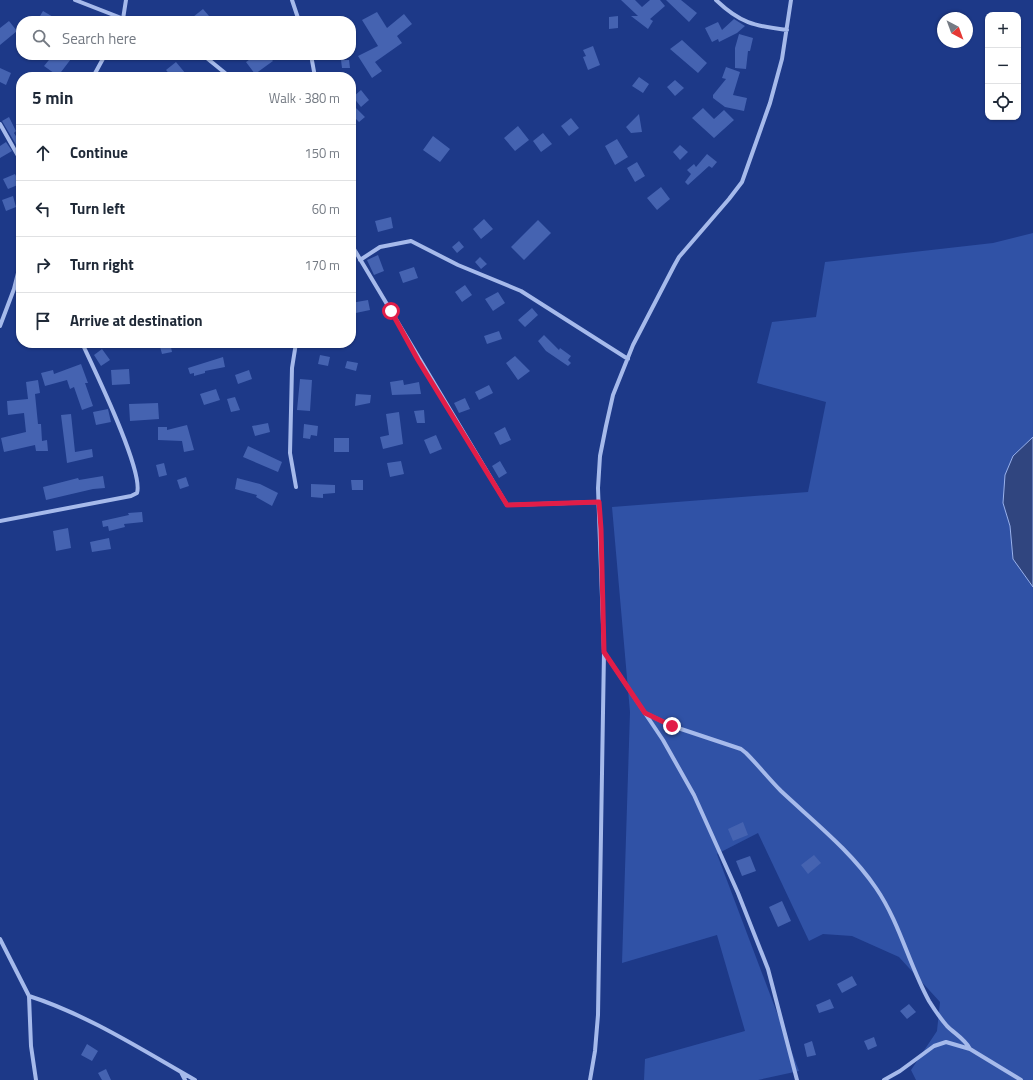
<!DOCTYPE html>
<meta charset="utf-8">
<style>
body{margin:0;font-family:"Titillium Web",sans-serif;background:#f6f6f7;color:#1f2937}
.controls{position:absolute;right:12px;top:12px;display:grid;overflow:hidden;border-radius:8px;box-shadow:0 1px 3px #0004}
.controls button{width:36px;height:36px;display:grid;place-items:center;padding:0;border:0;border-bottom:1px solid #e0e1e3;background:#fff;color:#1f2937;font:20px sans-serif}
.compass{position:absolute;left:937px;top:12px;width:36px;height:36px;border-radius:50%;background:#fff;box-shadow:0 1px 3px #0004;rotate:139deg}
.stop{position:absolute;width:12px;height:12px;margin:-9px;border:3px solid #e11d48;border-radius:50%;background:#fff}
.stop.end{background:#e11d48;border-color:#fff;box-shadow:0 1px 4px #0008}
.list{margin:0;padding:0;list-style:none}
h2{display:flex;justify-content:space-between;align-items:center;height:52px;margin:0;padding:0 16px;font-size:17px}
h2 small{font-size:13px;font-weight:400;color:#747a83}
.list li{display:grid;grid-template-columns:26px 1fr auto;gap:12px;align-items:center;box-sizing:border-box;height:56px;padding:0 16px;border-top:1px solid #e0e1e3}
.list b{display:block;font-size:15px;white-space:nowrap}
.list em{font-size:13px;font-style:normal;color:#747a83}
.icon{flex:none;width:22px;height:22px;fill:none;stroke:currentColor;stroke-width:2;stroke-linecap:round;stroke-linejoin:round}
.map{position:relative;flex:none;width:1033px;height:1080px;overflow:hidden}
.search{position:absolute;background:#fff;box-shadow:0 1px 3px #0004;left:16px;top:16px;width:340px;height:44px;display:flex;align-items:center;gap:10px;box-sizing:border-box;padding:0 14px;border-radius:16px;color:#747a83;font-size:15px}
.panel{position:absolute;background:#fff;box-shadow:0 1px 3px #0004;left:16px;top:72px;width:340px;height:276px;border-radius:16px}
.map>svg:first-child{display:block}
</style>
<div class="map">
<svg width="1033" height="1080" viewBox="0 0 1033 1080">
<rect width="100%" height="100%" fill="#1d3988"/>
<path fill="#3052a6" d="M 1033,233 L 1033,437 L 1013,456 L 1003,503 L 1010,526 L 1013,559 L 1033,587 L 1033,1080 L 916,1080 L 911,1070 L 937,1031 L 940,1002 L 899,957 L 852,936 L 823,934 L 809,941 L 758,833 L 717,854 L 799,1071 L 758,1080 L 644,1080 L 645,1059 L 745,1031 L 717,935 L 622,963 L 630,712 L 612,507 L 808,492 L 826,402 L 757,383 L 772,322 L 816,317 L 825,262 L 993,243 Z"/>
<path fill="#30457f" stroke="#99b2ed" d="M 1033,437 L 1033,587 L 1013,559 L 1010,526 L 1003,503 L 1005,475 L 1013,456 Z"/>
<path fill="#4563b1" d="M 621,0 L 635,0 L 642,7 L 650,0 L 660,0 L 665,6 L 650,19 L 653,21 L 648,29 L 631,16 L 638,16 Z
M 666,0 L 681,0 L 697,13 L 689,22 Z
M 203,9 L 209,16 L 203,21 L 197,21 L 193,17 Z
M 43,11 L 60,21 L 37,21 Z
M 377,12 L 387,28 L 404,14 L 412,24 L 397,36 L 402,43 L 375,62 L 382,71 L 372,78 L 358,56 L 378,46 L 362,20 Z
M 618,16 L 618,28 L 609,29 L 609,17 Z
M 734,19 L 745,26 L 737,33 L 719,42 L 718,39 L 712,42 L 705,28 L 718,22 L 722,30 Z
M 9,21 L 17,31 L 0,45 L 0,28 Z
M 739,34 L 753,38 L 750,51 L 748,51 L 746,69 L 735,68 L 735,48 Z
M 682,40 L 707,63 L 698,73 L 670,49 Z
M 593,46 L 600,65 L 588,70 L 583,57 L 586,56 L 583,50 Z
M 53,55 L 74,55 L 58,76 L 44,66 Z
M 256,55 L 268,55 L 273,61 L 255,74 L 246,62 Z
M 341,60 L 349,60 L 350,68 L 342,68 Z
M 176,62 L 186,74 L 182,77 L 172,77 L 166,70 Z
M 726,67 L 740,72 L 733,95 L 747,98 L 744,111 L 725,107 L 713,98 L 713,95 L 726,79 L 722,78 Z
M 0,68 L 11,73 L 6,85 L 0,82 Z
M 639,77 L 649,84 L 643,93 L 632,86 Z
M 675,80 L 684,88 L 675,96 L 667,87 Z
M 361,90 L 369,100 L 361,107 L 353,97 Z
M 351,103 L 365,117 L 359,122 L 351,114 Z
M 703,108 L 714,119 L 724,110 L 734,120 L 714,138 L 692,118 Z
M 639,114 L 642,132 L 631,133 L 626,127 Z
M 9,117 L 16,131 L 14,133 L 21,144 L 18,148 L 2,121 Z
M 571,118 L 579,128 L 569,136 L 561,126 Z
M 518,126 L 529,140 L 515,151 L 504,138 Z
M 543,133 L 552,144 L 541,152 L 533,141 Z
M 433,136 L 450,149 L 440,162 L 423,150 Z
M 617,139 L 628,157 L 615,165 L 605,146 Z
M 6,142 L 12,151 L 0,158 L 0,146 Z
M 680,145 L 688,152 L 680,160 L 673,152 Z
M 707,154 L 717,162 L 712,168 L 709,166 L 688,185 L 685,182 L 691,174 L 687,170 L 694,164 L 696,167 Z
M 637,162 L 645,176 L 635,182 L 627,168 Z
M 15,174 L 20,184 L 8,189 L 3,179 Z
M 661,187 L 670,199 L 657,210 L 647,198 Z
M 13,196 L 16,207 L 6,211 L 2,200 Z
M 391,217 L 393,228 L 378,232 L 375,221 Z
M 484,219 L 493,229 L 481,239 L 473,229 Z
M 538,220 L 551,233 L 524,260 L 511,247 Z
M 459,241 L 464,247 L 457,253 L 452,247 Z
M 378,255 L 384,271 L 374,275 L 367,260 Z
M 480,257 L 487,264 L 481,269 L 475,262 Z
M 414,267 L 418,278 L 403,283 L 399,272 Z
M 465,285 L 472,295 L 462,302 L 455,292 Z
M 498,292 L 505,303 L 493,311 L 485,299 Z
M 368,300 L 370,310 L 351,314 L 351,303 Z
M 532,308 L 538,315 L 525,327 L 518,320 Z
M 499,331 L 502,339 L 487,344 L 484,336 Z
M 544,335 L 559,350 L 560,348 L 571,356 L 568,360 L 571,363 L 568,366 L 546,351 L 538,341 Z
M 159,343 L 170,343 L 172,352 L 162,354 Z
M 102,349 L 110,360 L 101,366 L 94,355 Z
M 320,355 L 330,357 L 328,366 L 318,364 Z
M 515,356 L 530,371 L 518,380 L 506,363 Z
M 223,357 L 225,367 L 205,371 L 205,373 L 194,376 L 194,373 L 190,374 L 188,368 Z
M 347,361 L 358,363 L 356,371 L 345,368 Z
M 81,364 L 88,383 L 85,383 L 93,406 L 82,410 L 74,387 L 70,389 L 67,380 L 45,386 L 41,373 L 53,370 L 54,374 Z
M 129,369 L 130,384 L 112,385 L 111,370 Z
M 249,370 L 252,379 L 238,384 L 235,375 Z
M 300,379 L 312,380 L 310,411 L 297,410 Z
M 38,380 L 40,393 L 35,394 L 38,424 L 41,424 L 42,441 L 47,440 L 48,451 L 36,451 L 35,445 L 4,452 L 1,438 L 26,432 L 24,413 L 8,415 L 7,401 L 28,399 L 26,382 Z
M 403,380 L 404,385 L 419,382 L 421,394 L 392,395 L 390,382 Z
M 489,385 L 493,393 L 479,400 L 475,392 Z
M 216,389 L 220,400 L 204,405 L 200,394 Z
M 356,394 L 371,395 L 370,403 L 355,406 Z
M 235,397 L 240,410 L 231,412 L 227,399 Z
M 465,398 L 470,409 L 459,413 L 454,403 Z
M 158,403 L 159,419 L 130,421 L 129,404 Z
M 108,409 L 111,422 L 96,425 L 93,412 Z
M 424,410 L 425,423 L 417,423 L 414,411 Z
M 399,412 L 403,444 L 383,449 L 380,437 L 389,435 L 386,414 Z
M 71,414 L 75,452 L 92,449 L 93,457 L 67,463 L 61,415 Z
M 268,423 L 270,432 L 255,436 L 252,426 Z
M 304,424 L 318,426 L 317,436 L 311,435 L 310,439 L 303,438 Z
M 187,425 L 194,450 L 184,452 L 182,441 L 158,440 L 158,427 L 167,427 L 167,430 Z
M 505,427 L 511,440 L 500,445 L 494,433 Z
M 436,435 L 442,449 L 430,454 L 424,440 Z
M 334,438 L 349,438 L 349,452 L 334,452 Z
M 248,446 L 282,462 L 278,472 L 243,457 Z
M 401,461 L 404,474 L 390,477 L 387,463 Z
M 500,461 L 507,473 L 499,478 L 492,466 Z
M 164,463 L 167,475 L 159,477 L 156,465 Z
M 103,476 L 105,488 L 93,489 L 46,500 L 43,487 L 78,478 L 79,480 Z
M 186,477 L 189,486 L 180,489 L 177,480 Z
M 237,478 L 260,484 L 278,493 L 272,506 L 256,497 L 257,495 L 235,489 Z
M 351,480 L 363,480 L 363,490 L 352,490 Z
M 311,484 L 335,485 L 335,493 L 323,494 L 323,498 L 311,497 Z
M 142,512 L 143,522 L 124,524 L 125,527 L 109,531 L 108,526 L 103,527 L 102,521 L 129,515 L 128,513 Z
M 68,528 L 71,548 L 56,551 L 53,531 Z
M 109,538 L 111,549 L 92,552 L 90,542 Z
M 743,822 L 748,835 L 733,841 L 728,829 Z
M 814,855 L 821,863 L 808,874 L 801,865 Z
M 750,856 L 756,871 L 742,876 L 736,861 Z
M 782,901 L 791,921 L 778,927 L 769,907 Z
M 852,976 L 857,985 L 842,993 L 837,984 Z
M 830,999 L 834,1008 L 819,1013 L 816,1005 Z
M 909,1004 L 916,1012 L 907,1019 L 900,1011 Z
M 874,1037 L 877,1046 L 868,1050 L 864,1041 Z
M 812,1041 L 816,1055 L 807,1057 L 804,1044 Z
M 87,1044 L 98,1051 L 92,1061 L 81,1055 Z
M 106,1069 L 111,1080 L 102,1080 L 98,1073 Z"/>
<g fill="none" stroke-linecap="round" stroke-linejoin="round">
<path stroke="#a6baeb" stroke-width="4" d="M 75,0 L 129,21
M 292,0 L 299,21
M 716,0 C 740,23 754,26 787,30
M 123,19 L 126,0
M 203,55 L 230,77
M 311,55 L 315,77
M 93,77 L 105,55
M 0,124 L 21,161
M 351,244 L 507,505 L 599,502
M 360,260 L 380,247 L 411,241 L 458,265 L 521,291 L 628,359
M 0,326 L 14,289 L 21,261
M 296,487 L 290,453 L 292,368 L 296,343
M 0,521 L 131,496 L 137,493 C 144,471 94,369 82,343
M 604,652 L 663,740 L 694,795 L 738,893 L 768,969 L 797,1080
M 645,713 L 672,726 L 741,749 L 746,753 C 758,765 769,779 781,791 C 814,822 851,851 876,888 C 900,923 909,965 929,1001 C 934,1009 941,1019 947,1026 C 955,1034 965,1039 970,1049
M 0,939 L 29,996
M 181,1072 L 185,1080
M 36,1080 L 31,1046 L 29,996 C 88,1015 142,1050 195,1080
M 590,1080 L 595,1051 L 598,1015 L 604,652 L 598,488 L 600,456 L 606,426 L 613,395 L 633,345 L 674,266 L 679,257 L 729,199 L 742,182 L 770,103 L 782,59 L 791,0
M 884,1080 L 900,1071 L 934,1046 L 946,1042 L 970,1049 L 1021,1080"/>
</g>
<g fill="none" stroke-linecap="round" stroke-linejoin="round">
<path stroke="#e11d48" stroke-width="5" d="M 391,311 L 418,360 L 507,505 L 599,502 L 601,529 L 604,652 L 645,713 L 672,726"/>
</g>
</svg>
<div class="controls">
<button>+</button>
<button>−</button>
<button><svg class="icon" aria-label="locate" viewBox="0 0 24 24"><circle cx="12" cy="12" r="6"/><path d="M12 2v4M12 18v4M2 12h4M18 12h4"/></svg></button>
</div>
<svg class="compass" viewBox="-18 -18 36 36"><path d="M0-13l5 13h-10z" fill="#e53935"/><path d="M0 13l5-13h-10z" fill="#747a83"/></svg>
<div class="stop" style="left:391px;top:311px"></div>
<div class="stop end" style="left:672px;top:726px"></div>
<div class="search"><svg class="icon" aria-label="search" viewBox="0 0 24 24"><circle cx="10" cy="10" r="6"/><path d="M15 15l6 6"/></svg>Search here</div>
<section class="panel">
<h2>5 min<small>Walk · 380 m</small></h2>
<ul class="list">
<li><svg class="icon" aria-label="ahead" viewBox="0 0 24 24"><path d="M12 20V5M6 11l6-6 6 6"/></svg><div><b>Continue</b></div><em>150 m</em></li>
<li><svg class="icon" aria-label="left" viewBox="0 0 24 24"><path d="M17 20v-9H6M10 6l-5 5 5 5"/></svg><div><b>Turn left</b></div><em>60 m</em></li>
<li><svg class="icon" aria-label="right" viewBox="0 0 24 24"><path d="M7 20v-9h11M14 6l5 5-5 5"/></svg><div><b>Turn right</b></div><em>170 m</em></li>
<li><svg class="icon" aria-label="arrive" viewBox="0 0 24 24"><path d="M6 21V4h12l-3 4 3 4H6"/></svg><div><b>Arrive at destination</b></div></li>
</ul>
</section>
</div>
